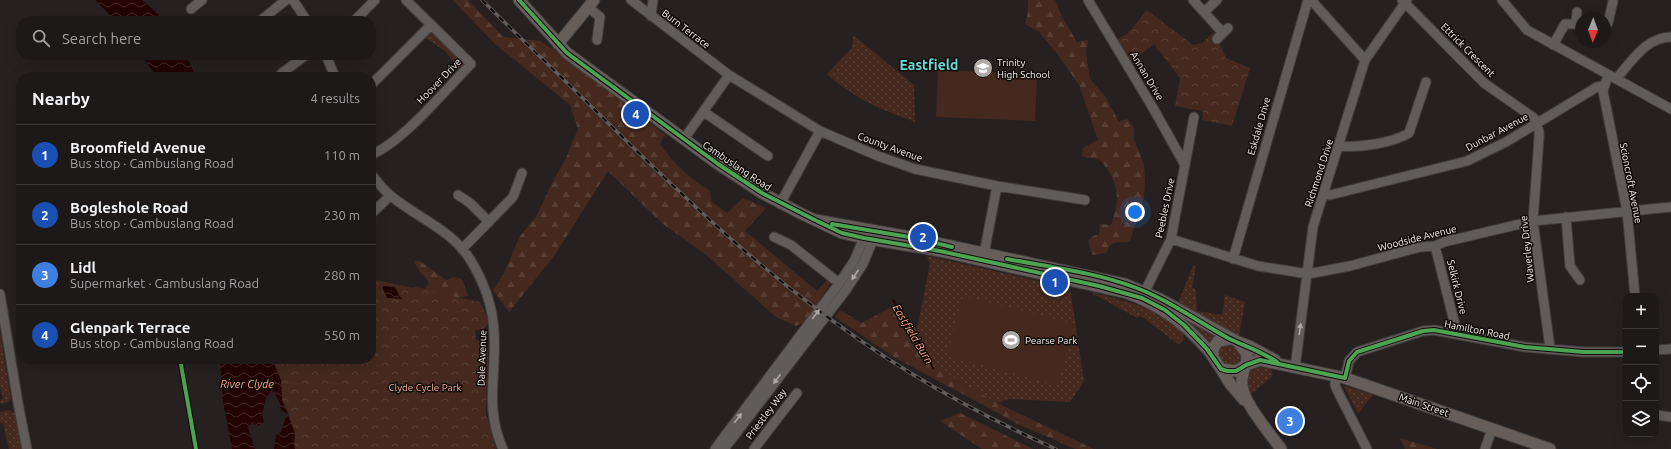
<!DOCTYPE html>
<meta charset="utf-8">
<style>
body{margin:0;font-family:Ubuntu,sans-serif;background:#292625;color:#f1f3f6}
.controls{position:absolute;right:12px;bottom:12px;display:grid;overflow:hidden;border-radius:8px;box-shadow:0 4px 16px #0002}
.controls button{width:36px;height:36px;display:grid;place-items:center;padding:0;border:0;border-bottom:1px solid #3a3837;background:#1c1918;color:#f1f3f6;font:20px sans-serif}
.compass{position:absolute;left:1575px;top:12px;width:36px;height:36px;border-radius:50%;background:#1c1918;box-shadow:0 4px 16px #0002;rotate:181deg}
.you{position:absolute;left:1135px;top:212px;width:14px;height:14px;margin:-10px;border:3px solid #fff;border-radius:50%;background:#1a73e8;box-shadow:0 0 0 6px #1a73e833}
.badge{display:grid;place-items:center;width:26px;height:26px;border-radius:50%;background:#b0aaa7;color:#fff;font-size:13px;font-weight:700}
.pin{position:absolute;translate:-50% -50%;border:2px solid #fff;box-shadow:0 1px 4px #0006}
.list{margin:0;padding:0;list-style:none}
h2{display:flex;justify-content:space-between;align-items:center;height:52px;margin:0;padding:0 16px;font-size:17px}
h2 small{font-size:13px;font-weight:400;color:#a0a0a2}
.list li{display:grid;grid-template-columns:26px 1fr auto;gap:12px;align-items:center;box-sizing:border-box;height:60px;padding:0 16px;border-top:1px solid #3a3837}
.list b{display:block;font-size:15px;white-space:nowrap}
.list p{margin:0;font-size:13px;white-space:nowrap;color:#a0a0a2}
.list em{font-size:13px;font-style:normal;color:#a0a0a2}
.icon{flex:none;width:22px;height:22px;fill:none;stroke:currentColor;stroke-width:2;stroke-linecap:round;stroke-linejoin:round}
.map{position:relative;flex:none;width:1671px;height:449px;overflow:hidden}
.search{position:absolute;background:#1c1918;box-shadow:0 4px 16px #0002;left:16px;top:16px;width:360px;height:44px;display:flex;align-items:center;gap:10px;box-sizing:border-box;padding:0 14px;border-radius:16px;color:#a0a0a2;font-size:15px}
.panel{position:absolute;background:#1c1918;box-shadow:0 4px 16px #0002;left:16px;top:72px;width:360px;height:292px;border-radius:16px}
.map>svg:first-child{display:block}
</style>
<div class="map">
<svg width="1671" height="449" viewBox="0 0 1671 449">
<defs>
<pattern id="grass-dots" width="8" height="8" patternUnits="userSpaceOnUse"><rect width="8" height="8" fill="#45291e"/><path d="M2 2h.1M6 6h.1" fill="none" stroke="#583e34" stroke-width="1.8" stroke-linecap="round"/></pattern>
<pattern id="forest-firs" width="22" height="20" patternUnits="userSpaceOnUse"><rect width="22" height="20" fill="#45291e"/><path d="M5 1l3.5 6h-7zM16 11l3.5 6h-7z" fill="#583e34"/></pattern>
<pattern id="park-crowns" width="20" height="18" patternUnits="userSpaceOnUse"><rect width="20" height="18" fill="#45291e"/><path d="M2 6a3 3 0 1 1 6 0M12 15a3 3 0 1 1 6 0" fill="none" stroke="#583e34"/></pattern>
<pattern id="water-waves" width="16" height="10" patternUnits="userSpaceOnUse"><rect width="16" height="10" fill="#240403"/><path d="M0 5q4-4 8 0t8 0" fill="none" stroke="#452928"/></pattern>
</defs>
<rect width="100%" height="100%" fill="#262120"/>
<path fill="url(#grass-dots)" d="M 428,33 L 436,33 L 464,60 L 463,68 L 461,71 L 446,52 L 426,38 Z
M 853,35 L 914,85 L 915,122 C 881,109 854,99 827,74 L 852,48 Z
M 927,256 L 1070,288 L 1084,381 L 1070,402 L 1009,399 L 997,403 L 927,363 L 917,330 L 930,264 Z
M 1193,266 L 1196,266 L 1192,287 L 1196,290 L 1197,311 L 1222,315 L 1225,295 L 1245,302 L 1239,337 L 1178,303 Z
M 1090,292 C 1111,297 1182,313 1184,339 L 1179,345 L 1141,316 L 1137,318 Z
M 1172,311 L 1220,338 L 1212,346 Z
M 0,332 L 11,399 C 8,403 5,404 0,403 L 0,400 L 3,399 L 0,386 Z
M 1231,344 L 1239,349 L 1243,359 L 1236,367 L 1225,364 L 1218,355 L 1221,346 Z
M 1261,365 C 1268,367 1274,368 1272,377 L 1252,393 L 1247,392 L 1247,374 L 1256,367 Z
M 1344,386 L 1373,395 L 1358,414 Z
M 9,410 L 15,413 L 22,449 L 9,449 L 3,423 L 0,424 L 0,412 Z"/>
<path fill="url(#forest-firs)" d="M 453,0 L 468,0 L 503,37 L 540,41 L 565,57 L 665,135 L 660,144 C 673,164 690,178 710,191 L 711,201 L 727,213 L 743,198 L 766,208 L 745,231 L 817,291 L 828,279 L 831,282 L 807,321 L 796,326 L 776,317 L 705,254 L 663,224 L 608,171 L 554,256 L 509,312 L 493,290 L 503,275 L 520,236 L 536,217 L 552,183 L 566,158 L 578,129 L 570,105 L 495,44 Z
M 1028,0 L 1055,0 L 1062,17 L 1077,42 L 1088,40 L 1086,53 L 1090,79 L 1105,96 L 1119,122 L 1127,119 L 1134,128 L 1134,139 L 1144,165 L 1145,182 L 1144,197 L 1130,241 C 1116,245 1114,237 1106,253 L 1092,255 L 1088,240 L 1093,236 L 1099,234 L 1100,224 L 1111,225 C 1121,199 1119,180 1099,159 L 1087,158 L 1082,156 L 1083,148 L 1098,140 L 1079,85 L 1058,55 L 1039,32 L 1025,24 L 1028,12 Z
M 414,261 L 420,261 L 446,280 L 454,277 L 462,279 L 468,296 L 446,300 L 406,291 L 415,287 L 425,289 L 429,283 C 425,275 417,270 414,261 Z
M 897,304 L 917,330 L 927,363 L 997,403 L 1094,449 L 1075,449 L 1020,425 L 894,357 L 835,317 L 840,310 L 862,323 Z
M 960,413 L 1033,449 L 982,449 L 940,421 Z
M 1400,438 L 1437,449 L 1405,449 Z"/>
<path fill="url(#park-crowns)" d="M 1147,10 L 1193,45 L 1202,43 L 1214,32 L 1226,58 L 1250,68 L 1232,126 L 1202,120 L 1203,111 L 1175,106 L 1180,78 L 1154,44 L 1130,63 L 1116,40 L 1127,34 Z
M 371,279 L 480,302 L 487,317 L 488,324 L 483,329 L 475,330 L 476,340 L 486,342 L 488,349 L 486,414 L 496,449 L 295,449 L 289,414 L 282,400 L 281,380 L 272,359 L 371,359 Z"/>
<path fill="#45291e" d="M 938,70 L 1037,74 L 1035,121 L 936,117 Z
M 963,296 L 1074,324 L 1058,385 L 947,356 Z"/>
<path fill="url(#water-waves)" d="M 95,0 L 142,0 L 166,21 L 116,21 Z
M 141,55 L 186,55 L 196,77 L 157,77 Z
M 384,286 L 395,287 L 400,297 L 403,299 L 387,298 L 382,287 Z
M 220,359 L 272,359 L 281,380 L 282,400 L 295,433 L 294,445 L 295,449 L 274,449 L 276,435 L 281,432 L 287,414 L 281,410 L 280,403 L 272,389 L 266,399 L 262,414 L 264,422 L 257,426 L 252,422 L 248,428 L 255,449 L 232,449 L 223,402 Z"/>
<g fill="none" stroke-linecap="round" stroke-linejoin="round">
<path stroke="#240403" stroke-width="2" d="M 893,300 L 916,336 L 933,368"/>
<g stroke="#423d3c" stroke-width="11">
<path id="minor" d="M 293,0 L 307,21
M 631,0 L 729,75 L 820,131 L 878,156 L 915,169 L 997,186 L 1085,200
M 1088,0 L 1153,108 L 1185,165
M 1193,0 L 1223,33
M 1311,0 L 1365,60
M 1402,0 L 1484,83 L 1534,118 L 1539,131 L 1539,138 L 1533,221 L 1550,348
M 1502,0 L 1527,30 L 1671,109
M 588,7 L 600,17 L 597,40
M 191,9 L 202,0
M 1204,12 L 1217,0
M 651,16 L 653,0
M 260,21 L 286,0
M 354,21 L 375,0
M 1576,23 L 1577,12
M 1605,26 L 1608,23 L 1613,1
M 1217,39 L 1228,28
M 1553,45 L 1565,24 L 1581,24
M 326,55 L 335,77
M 1608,75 L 1603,91 L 1627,211 L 1635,296
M 279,77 L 282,73 L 306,55
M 1616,79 C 1631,62 1646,37 1671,37
M 371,85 L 431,25
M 704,112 L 768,156
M 684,139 L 729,75
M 1339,146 C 1359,148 1393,143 1409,133 L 1426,82
M 371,155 C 405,140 444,91 471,64 L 406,0
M 371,174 C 377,181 383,190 391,196 C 416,217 454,231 471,261 C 484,282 493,308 494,332 C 497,375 484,407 503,449
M 1324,194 L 1330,195 L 1467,161 L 1506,142 L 1597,87 L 1603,86
M 458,195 L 470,203 L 489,222
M 780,204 L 820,131
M 371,214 L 390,196
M 1566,217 L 1570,266 L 1580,280
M 774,237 L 791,245 L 839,283
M 1171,239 L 1258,266 L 1308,274 L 1350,266 L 1420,247 L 1435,246 L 1444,242 L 1533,221 L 1671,207
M 1435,246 L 1455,325 L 1455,333
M 462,249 L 513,197 L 522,173
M 983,259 L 997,186
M 1233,259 L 1308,0
M 0,294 L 18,403 L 27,449
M 1142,297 L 1171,239 L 1194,117
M 1656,350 L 1671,349
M 1295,368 L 1313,227 L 1365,60 L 1407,0
M 1336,376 L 1335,385 L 1337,390 L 1367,449
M 1345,378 L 1349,361 L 1357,352 L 1423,331 L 1434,330 L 1525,347 L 1584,352 L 1626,352
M 1656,415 L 1671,417
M 715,449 L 838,285 L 854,261 L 864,238
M 724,449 L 846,290 L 863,264 L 873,240
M 754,449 L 797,393
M 1485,449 L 1492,429"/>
</g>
<g stroke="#423d3c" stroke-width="13">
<path id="major" d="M 519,0 L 567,53 L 718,164 L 762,193 L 800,213 L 842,233 L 864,238 L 940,251 L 1127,293 C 1161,305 1185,324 1209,351 C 1213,357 1217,363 1221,369 L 1236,371 L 1246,365 L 1247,354 L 1238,342 L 1160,299 L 1125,284 L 915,238 L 815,220
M 558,44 L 594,0
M 1238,342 L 1249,346 L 1275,360
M 1213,356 L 1213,349 L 1218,341 L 1230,339
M 1246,365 L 1260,360 L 1345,378 L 1550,449
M 1245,367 C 1243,373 1241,379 1242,385 C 1244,404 1270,433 1281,449
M 1221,369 L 1231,385 L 1244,400"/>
</g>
<use href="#minor" stroke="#605c5a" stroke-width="9"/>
<use href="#major" stroke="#675e5c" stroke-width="11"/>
<g stroke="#605c5c" stroke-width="3.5">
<path id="rail" d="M 482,0 C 523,41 565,80 606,121 C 671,184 736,248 809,303 C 885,362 968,410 1056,449"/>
</g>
<use href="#rail" stroke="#0f0b09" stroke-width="2" stroke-dasharray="6" stroke-linecap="butt"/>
<g stroke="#0f0b09" stroke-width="6">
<path id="cycleway" d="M 519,0 L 567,53 L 718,164 L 762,193 L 815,220 L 842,233 L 864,238 L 940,251 L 1099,286 L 1142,298 L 1165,310 L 1184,325 L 1207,349 L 1221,369 L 1227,371 L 1236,371 L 1246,365 L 1260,360 L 1345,378 L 1349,361 L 1357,352 L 1423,331 L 1434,330 L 1525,347 L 1584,352 L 1626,352
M 832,224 L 915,238 L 952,247
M 1007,259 C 1049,267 1094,272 1134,287 C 1167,299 1197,321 1228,338 C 1244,346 1261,351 1277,362
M 180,359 L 196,449"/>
</g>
<use href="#cycleway" stroke="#4ca352" stroke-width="4"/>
</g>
<defs><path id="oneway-solid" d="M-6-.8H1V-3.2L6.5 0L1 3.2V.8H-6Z"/></defs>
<g fill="#ada8a5">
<use href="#oneway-solid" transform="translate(855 275) rotate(124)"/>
<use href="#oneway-solid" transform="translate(816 314) rotate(-53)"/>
<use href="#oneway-solid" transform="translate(1300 329) rotate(-82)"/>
<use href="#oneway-solid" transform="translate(777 379) rotate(127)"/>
<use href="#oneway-solid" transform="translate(738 418) rotate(-53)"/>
</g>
<defs>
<g id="school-disc" transform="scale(1)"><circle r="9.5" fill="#b0aaa7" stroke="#0f0b09"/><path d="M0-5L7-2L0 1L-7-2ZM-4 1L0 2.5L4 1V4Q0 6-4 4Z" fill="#fff"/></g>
<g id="stadium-disc" transform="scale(1)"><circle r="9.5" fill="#b0aaa7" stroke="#0f0b09"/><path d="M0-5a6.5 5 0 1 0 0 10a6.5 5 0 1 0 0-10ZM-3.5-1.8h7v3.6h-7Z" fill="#fff"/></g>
</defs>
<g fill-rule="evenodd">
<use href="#school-disc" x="983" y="68"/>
<use href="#stadium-disc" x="1011" y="340"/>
</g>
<g text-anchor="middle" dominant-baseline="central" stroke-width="3" stroke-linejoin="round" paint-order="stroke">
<g font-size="10" fill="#faf3f0" stroke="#0f0b09">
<text transform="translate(686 29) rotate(37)">Burn Terrace</text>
<text transform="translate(1468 50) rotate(45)">Ettrick Crescent</text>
<text transform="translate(1147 76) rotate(59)">Annan Drive</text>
<text transform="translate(439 81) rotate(-46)">Hoover Drive</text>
<text transform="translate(1259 126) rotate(-74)">Eskdale Drive</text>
<text transform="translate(1497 132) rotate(-28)">Dunbar Avenue</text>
<text transform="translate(890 147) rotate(20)">County Avenue</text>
<text transform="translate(737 166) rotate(34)">Cambuslang Road</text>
<text transform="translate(1319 173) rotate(-72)">Richmond Drive</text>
<text transform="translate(1631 183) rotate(79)">Scioncroft Avenue</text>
<text transform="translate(1165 208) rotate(-78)">Peebles Drive</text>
<text transform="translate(1417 238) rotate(-14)">Woodside Avenue</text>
<text transform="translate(1527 249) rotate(-96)">Waverley Drive</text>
<text transform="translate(1457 287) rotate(76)">Selkirk Drive</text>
<text transform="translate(1477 330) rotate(11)">Hamilton Road</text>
<text transform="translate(482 358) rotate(-88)">Dale Avenue</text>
<text transform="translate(1424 405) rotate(19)">Main Street</text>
<text transform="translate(766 414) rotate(-53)">Priestley Way</text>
</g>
<g font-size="10" fill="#faf3f0" stroke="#0f0b09" text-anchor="start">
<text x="997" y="62">Trinity<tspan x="997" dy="12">High School</tspan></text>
<text x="1025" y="340">Pearse Park</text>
</g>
<g font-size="10" fill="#f9b398" stroke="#0f0b09">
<text x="425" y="387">Clyde Cycle Park</text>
</g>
<g font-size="11" font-style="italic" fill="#fea786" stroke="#0f0b09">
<text transform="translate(913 334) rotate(59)">Eastfield Burn</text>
<text x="247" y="384">River Clyde</text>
</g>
<g font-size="14" font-weight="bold" fill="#6cd8d4" stroke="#0f0b09">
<text x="929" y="65">Eastfield</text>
</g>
</g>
</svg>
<div class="controls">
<button>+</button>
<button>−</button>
<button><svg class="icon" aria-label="locate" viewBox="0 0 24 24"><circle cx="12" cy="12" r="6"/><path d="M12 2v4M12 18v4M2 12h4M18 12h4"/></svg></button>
<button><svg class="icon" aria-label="layers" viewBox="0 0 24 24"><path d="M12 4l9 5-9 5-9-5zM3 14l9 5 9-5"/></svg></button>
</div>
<svg class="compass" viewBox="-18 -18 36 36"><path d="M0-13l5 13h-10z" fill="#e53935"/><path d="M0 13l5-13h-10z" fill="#a0a0a2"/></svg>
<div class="you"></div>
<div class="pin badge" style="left:1055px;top:282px;background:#1a4fb4">1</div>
<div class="pin badge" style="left:923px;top:237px;background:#1a4fb4">2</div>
<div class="pin badge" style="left:1290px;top:421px;background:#3f7fe0">3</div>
<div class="pin badge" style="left:636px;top:114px;background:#1a4fb4">4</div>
<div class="search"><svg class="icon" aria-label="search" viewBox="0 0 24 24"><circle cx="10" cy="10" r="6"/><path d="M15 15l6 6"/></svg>Search here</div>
<section class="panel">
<h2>Nearby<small>4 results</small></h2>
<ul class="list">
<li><span class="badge" style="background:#1a4fb4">1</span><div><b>Broomfield Avenue</b><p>Bus stop · Cambuslang Road</p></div><em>110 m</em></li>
<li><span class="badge" style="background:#1a4fb4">2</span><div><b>Bogleshole Road</b><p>Bus stop · Cambuslang Road</p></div><em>230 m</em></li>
<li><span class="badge" style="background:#3f7fe0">3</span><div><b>Lidl</b><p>Supermarket · Cambuslang Road</p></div><em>280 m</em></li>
<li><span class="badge" style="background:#1a4fb4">4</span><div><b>Glenpark Terrace</b><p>Bus stop · Cambuslang Road</p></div><em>550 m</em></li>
</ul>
</section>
</div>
